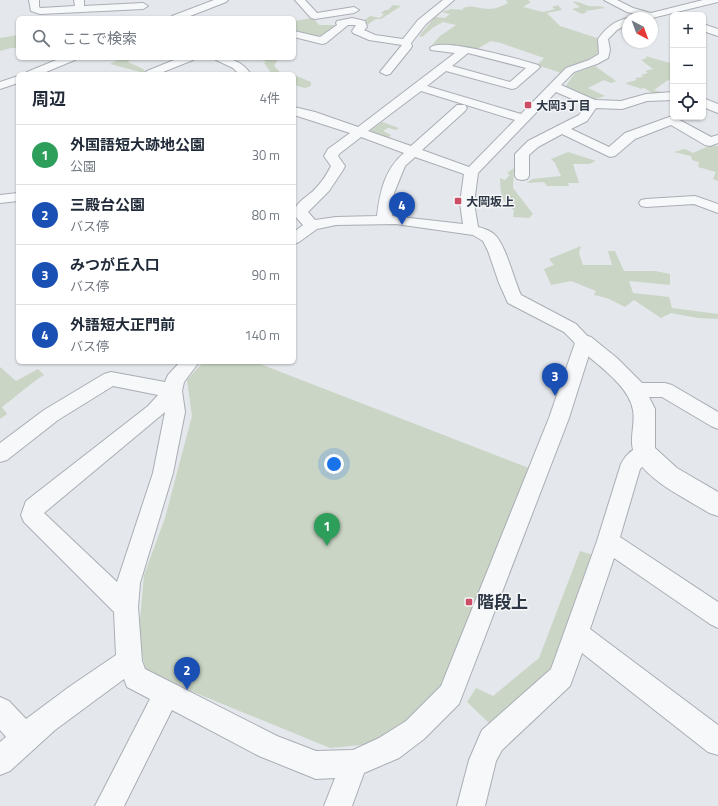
<!DOCTYPE html>
<html lang="ja">
<meta charset="utf-8">
<style>
body{margin:0;font-family:"Titillium Web","Noto Sans JP",sans-serif;background:#f6f6f7;color:#1f2937}
.controls{position:absolute;right:12px;top:12px;display:grid;overflow:hidden;border-radius:6px;box-shadow:0 1px 3px #0004}
.controls button{width:36px;height:36px;display:grid;place-items:center;padding:0;border:0;border-bottom:1px solid #e0e1e3;background:#fff;color:#1f2937;font:20px sans-serif}
.compass{position:absolute;left:622px;top:12px;width:36px;height:36px;border-radius:50%;background:#fff;box-shadow:0 1px 3px #0004;rotate:139deg}
.you{position:absolute;left:334px;top:464px;width:14px;height:14px;margin:-10px;border:3px solid #fff;border-radius:50%;background:#1a73e8;box-shadow:0 0 0 6px #1a73e833}
.badge{display:grid;place-items:center;width:26px;height:26px;border-radius:50%;background:#cc4d66;color:#fff;font-size:13px;font-weight:700}
.pin{position:absolute;translate:-50% -33px;filter:drop-shadow(0 1px 2px #0008)}
.pin::after{content:'';position:absolute;top:21px;width:14px;height:12px;background:inherit;clip-path:polygon(0 0,100% 0,50% 100%)}
.list{margin:0;padding:0;list-style:none}
h2{display:flex;justify-content:space-between;align-items:center;height:52px;margin:0;padding:0 16px;font-size:17px}
h2 small{font-size:13px;font-weight:400;color:#747a83}
.list li{display:grid;grid-template-columns:26px 1fr auto;gap:12px;align-items:center;box-sizing:border-box;height:60px;padding:0 16px;border-top:1px solid #e0e1e3}
.list b{display:block;font-size:15px;white-space:nowrap}
.list p{margin:0;font-size:13px;white-space:nowrap;color:#747a83}
.list em{font-size:13px;font-style:normal;color:#747a83}
.icon{flex:none;width:22px;height:22px;fill:none;stroke:currentColor;stroke-width:2;stroke-linecap:round;stroke-linejoin:round}
.map{position:relative;flex:none;width:718px;height:806px;overflow:hidden}
.search{position:absolute;background:#fff;box-shadow:0 1px 3px #0004;left:16px;top:16px;width:280px;height:44px;display:flex;align-items:center;gap:10px;box-sizing:border-box;padding:0 14px;border-radius:6px;color:#747a83;font-size:15px}
.panel{position:absolute;background:#fff;box-shadow:0 1px 3px #0004;left:16px;top:72px;width:280px;height:292px;border-radius:6px}
.map>svg:first-child{display:block}
</style>
<div class="map">
<svg width="718" height="806" viewBox="0 0 718 806">
<rect width="100%" height="100%" fill="#e4e7eb"/>
<path fill="#cad5c5" d="M 506,0 L 529,0 L 528,1 L 531,2 L 523,7 L 543,12 L 555,9 L 552,7 L 558,5 L 562,10 L 547,13 L 560,26 L 600,39 L 601,55 C 588,62 573,64 561,73 L 537,65 L 544,58 L 501,43 L 491,41 L 477,49 L 432,45 L 440,36 L 456,25 L 443,22 L 434,27 L 422,37 L 419,36 L 435,17 L 445,18 L 450,14 L 442,12 L 451,9 L 464,10 L 462,8 C 466,7 471,6 475,7 C 490,10 494,10 508,3 Z
M 573,2 C 579,1 584,5 589,6 C 595,7 599,5 605,8 L 585,11 L 587,12 L 582,14 L 572,9 L 580,7 Z
M 393,5 L 401,6 L 381,19 L 376,19 L 367,25 L 365,22 L 360,21 L 361,20 L 365,20 L 370,16 L 380,18 L 384,14 L 381,13 L 385,10 L 388,10 Z
M 313,18 L 319,25 L 335,25 L 323,35 L 317,36 L 294,30 L 294,21 Z
M 18,35 L 18,48 L 11,48 L 0,51 L 0,38 Z
M 673,53 L 673,82 L 668,80 L 654,90 L 665,93 L 654,94 L 644,88 L 641,89 C 635,86 630,86 625,83 L 637,80 L 635,78 L 643,77 L 641,75 L 648,73 L 645,71 L 653,69 L 641,60 L 647,58 L 645,56 L 670,63 Z
M 121,58 L 132,58 L 128,62 L 143,69 L 148,74 L 110,64 Z
M 279,58 L 274,66 L 280,72 L 292,74 L 272,74 L 264,63 L 266,62 L 261,59 Z
M 595,66 L 616,81 L 611,83 L 604,80 L 588,88 L 605,96 L 592,100 L 565,87 L 575,73 Z
M 294,75 L 311,82 L 311,86 L 305,88 L 294,85 Z
M 382,122 L 399,128 L 396,130 L 388,128 L 383,131 L 391,135 L 388,138 L 370,131 Z
M 711,145 L 718,146 L 718,181 L 713,179 L 716,172 L 698,167 L 699,162 L 692,160 L 691,156 L 674,152 L 685,149 L 693,153 Z
M 568,152 L 596,161 L 589,164 L 573,164 L 579,183 L 568,183 L 569,186 L 547,186 L 544,182 L 527,183 L 532,179 L 561,176 L 555,163 L 551,159 Z
M 514,168 L 513,188 L 533,214 L 529,218 L 513,217 L 514,210 C 500,200 501,195 500,178 L 505,180 L 510,175 L 507,173 Z
M 581,246 L 579,253 L 583,265 L 612,265 L 608,251 L 615,251 L 624,271 L 655,271 L 670,274 L 670,285 L 629,281 L 633,293 L 669,297 L 672,308 L 718,314 L 718,319 L 698,318 L 671,313 L 661,318 L 634,300 L 625,307 L 607,298 L 594,295 L 596,291 L 571,281 L 551,285 L 544,269 L 554,265 L 549,259 Z
M 203,362 L 255,362 L 529,468 L 445,685 L 409,722 L 371,744 L 330,748 L 147,673 L 138,642 L 144,575 L 165,518 L 192,416 L 187,380 Z
M 0,367 L 16,381 L 38,369 L 44,375 C 29,384 16,397 2,407 L 7,414 L 0,419 Z
M 580,551 L 593,555 L 552,673 L 489,723 L 467,702 L 476,688 L 493,696 L 539,658 Z"/>
<g fill="none" stroke-linecap="round" stroke-linejoin="round">
<g stroke="#a9aeb5" stroke-width="2">
<path id="minor" d="M 29,0 L 39,0 L 39,7 L 41,8 L 75,6 L 74,0 L 84,0 L 84,6 L 143,3 L 148,6 L 143,9 L 40,14 L 31,11 Z
M 214,0 L 228,0 L 226,2 L 185,18 L 171,18 L 172,16 Z
M 295,0 L 305,0 L 317,13 L 354,7 L 359,10 L 354,13 L 315,19 L 311,18 Z
M 443,0 L 454,0 L 426,24 L 411,43 L 412,46 L 411,48 L 390,74 L 386,75 L 380,72 L 402,45 L 369,40 L 353,33 L 352,31 L 356,25 L 348,25 L 326,43 L 322,44 L 294,37 L 294,31 L 320,37 L 337,25 L 336,23 L 337,21 L 352,18 L 365,21 L 367,27 L 364,30 L 375,35 L 403,39 L 418,20 Z
M 604,0 L 617,0 L 633,8 L 651,13 L 703,0 L 718,0 L 718,2 L 652,18 L 636,18 L 639,15 L 627,12 Z
M 628,18 L 628,24 L 617,30 L 608,39 L 610,50 L 608,58 L 597,64 L 574,72 L 561,85 L 595,100 L 621,101 L 646,94 L 673,92 L 673,100 L 647,101 L 622,109 L 596,108 L 587,121 L 571,129 L 609,147 L 625,133 L 672,116 L 711,137 L 718,135 L 718,143 L 710,146 L 705,145 L 671,125 L 635,139 L 615,156 L 610,157 L 562,134 L 538,147 L 529,155 L 529,176 L 527,179 L 522,180 L 517,179 L 515,176 L 515,154 L 528,141 L 579,115 L 586,105 L 556,92 L 478,173 L 474,203 L 478,227 C 483,228 491,231 495,235 C 506,246 514,280 521,295 L 576,324 L 593,342 L 569,418 L 459,704 L 424,739 L 399,758 L 364,773 L 352,806 L 324,806 L 335,778 L 316,779 L 259,756 L 172,710 L 124,806 L 95,806 L 150,699 L 127,687 L 124,679 L 55,730 L 10,771 L 0,775 L 0,742 L 6,737 L 0,730 L 0,697 L 9,701 L 26,719 L 69,687 L 116,655 L 114,612 L 24,522 L 21,515 L 26,501 L 148,406 L 158,395 L 113,386 L 58,420 L 7,460 L 0,462 L 0,443 L 44,410 L 104,374 L 111,372 L 165,382 L 168,375 L 180,362 L 199,362 L 184,382 L 182,391 L 185,412 L 173,473 L 140,583 L 138,607 L 142,661 L 145,669 L 277,736 L 316,751 L 353,750 L 379,738 L 406,721 L 441,686 L 549,418 L 575,343 L 564,332 L 508,303 L 499,283 L 488,251 L 483,241 L 473,235 L 396,224 L 336,225 L 317,229 L 299,242 L 294,244 L 294,232 L 303,225 L 294,215 C 294,202 308,197 315,189 C 322,182 327,174 331,166 L 324,156 L 328,149 L 350,133 L 294,115 L 294,107 L 315,112 L 358,127 L 455,53 L 431,50 L 430,48 C 440,36 521,60 538,65 L 540,67 L 538,69 L 516,88 L 512,89 L 446,71 L 427,86 L 521,114 L 566,68 L 589,60 L 599,54 L 598,39 C 606,28 614,21 628,18 ZM 468,53 L 526,68 L 510,82 L 452,66 ZM 421,91 L 515,120 L 469,167 L 422,150 L 465,111 L 467,108 L 465,105 L 457,105 L 411,146 L 368,131 ZM 361,137 L 404,153 C 385,169 380,191 377,216 L 336,217 L 315,220 L 308,212 L 329,191 L 343,170 L 345,166 L 338,156 L 339,154 ZM 415,157 L 464,174 L 460,203 L 463,224 L 392,216 L 394,193 L 405,166 ZM 165,412 L 153,473 L 117,582 L 44,513 Z
M 703,24 L 718,29 L 718,36 L 703,31 Z
M 61,58 L 76,58 L 75,60 L 41,74 L 25,74 L 27,72 Z
M 179,58 L 194,58 L 193,60 L 158,74 L 145,73 L 147,71 Z
M 215,58 C 231,58 240,60 251,74 L 239,74 L 233,68 L 216,60 Z
M 18,76 L 18,83 L 0,89 L 0,82 Z
M 703,98 L 718,104 L 718,113 L 703,107 Z
M 18,193 L 18,201 L 0,203 L 0,195 Z
M 695,196 L 718,204 L 718,213 L 694,204 L 646,207 L 641,206 L 639,203 L 641,200 L 646,199 Z
M 635,383 L 665,383 L 672,385 L 718,412 L 718,429 L 711,426 L 662,397 L 635,397 L 628,395 L 626,390 L 628,385 Z
M 645,444 L 652,446 L 655,452 L 652,458 L 640,469 L 620,537 L 718,602 L 718,628 L 710,624 L 614,558 L 590,629 L 718,725 L 718,755 L 708,752 L 582,653 L 570,686 L 502,750 L 496,761 L 485,806 L 457,806 L 469,760 L 482,730 L 551,669 L 597,541 L 621,464 C 626,454 635,447 645,444 Z"/>
</g>
<g stroke="#a9aeb5" stroke-width="2">
<path id="tertiary" d="M 584,335 L 591,337 L 617,358 L 642,383 L 655,409 L 655,448 L 677,468 L 718,492 L 718,516 L 709,513 C 687,499 652,483 638,461 C 626,442 636,429 633,410 C 629,385 595,363 577,347 L 574,342 L 577,337 Z"/>
</g>
<use href="#minor" fill="#f7f8fa" fill-rule="evenodd"/>
<use href="#tertiary" fill="#f7f8fa" fill-rule="evenodd"/>
</g>
<g fill="#cc4d66" stroke="#f4f6f8" stroke-width="1.5">
<rect x="524" y="101" width="8" height="8" rx="2"/>
<rect x="454" y="197" width="8" height="8" rx="2"/>
<rect x="465" y="598" width="8" height="8" rx="2"/>
</g>
<g text-anchor="middle" dominant-baseline="central" stroke-width="3" stroke-linejoin="round" paint-order="stroke">
<g font-size="12" font-weight="bold" fill="#2c3543" stroke="#f4f6f8" text-anchor="start">
<text x="536" y="105">大岡3丁目</text>
<text x="466" y="201">大岡坂上</text>
</g>
<g font-size="17" font-weight="bold" fill="#2c3543" stroke="#f4f6f8" text-anchor="start">
<text x="477" y="602">階段上</text>
</g>
</g>
</svg>
<div class="controls">
<button>+</button>
<button>−</button>
<button><svg class="icon" aria-label="locate" viewBox="0 0 24 24"><circle cx="12" cy="12" r="6"/><path d="M12 2v4M12 18v4M2 12h4M18 12h4"/></svg></button>
</div>
<svg class="compass" viewBox="-18 -18 36 36"><path d="M0-13l5 13h-10z" fill="#e53935"/><path d="M0 13l5-13h-10z" fill="#747a83"/></svg>
<div class="you"></div>
<div class="pin badge" style="left:327px;top:546px;background:#2e9e5b">1</div>
<div class="pin badge" style="left:187px;top:690px;background:#1a4fb4">2</div>
<div class="pin badge" style="left:555px;top:396px;background:#1a4fb4">3</div>
<div class="pin badge" style="left:402px;top:225px;background:#1a4fb4">4</div>
<div class="search"><svg class="icon" aria-label="search" viewBox="0 0 24 24"><circle cx="10" cy="10" r="6"/><path d="M15 15l6 6"/></svg>ここで検索</div>
<section class="panel">
<h2>周辺<small>4件</small></h2>
<ul class="list">
<li><span class="badge" style="background:#2e9e5b">1</span><div><b>外国語短大跡地公園</b><p>公園</p></div><em>30 m</em></li>
<li><span class="badge" style="background:#1a4fb4">2</span><div><b>三殿台公園</b><p>バス停</p></div><em>80 m</em></li>
<li><span class="badge" style="background:#1a4fb4">3</span><div><b>みつが丘入口</b><p>バス停</p></div><em>90 m</em></li>
<li><span class="badge" style="background:#1a4fb4">4</span><div><b>外語短大正門前</b><p>バス停</p></div><em>140 m</em></li>
</ul>
</section>
</div>
